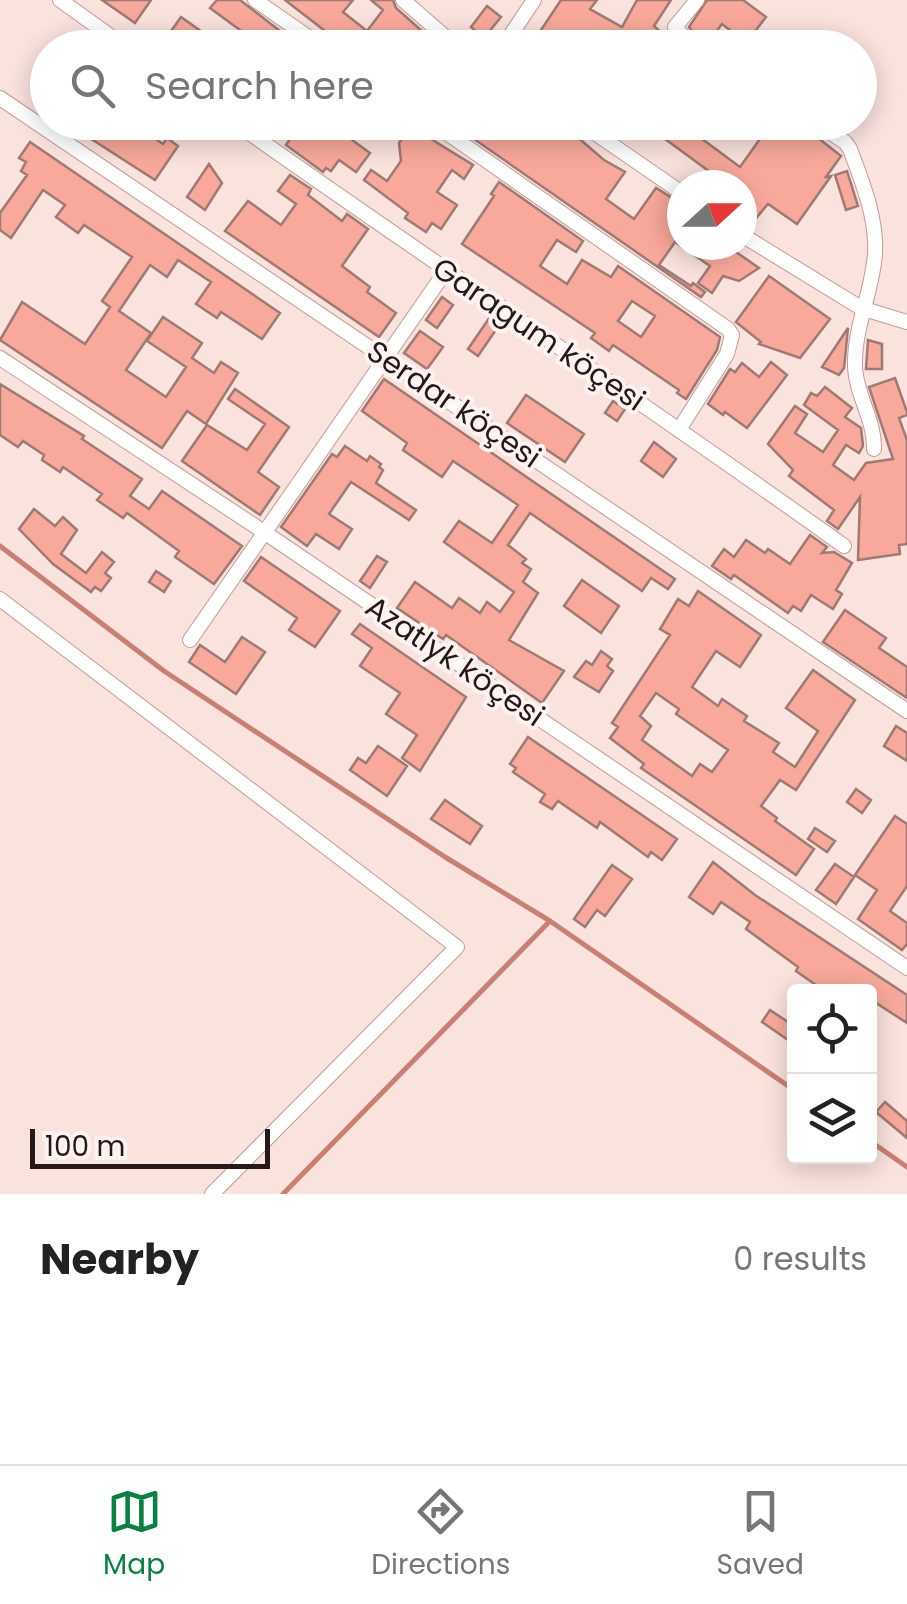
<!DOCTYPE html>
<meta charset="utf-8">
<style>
body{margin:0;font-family:Poppins,sans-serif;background:#f6f6f6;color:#222}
.controls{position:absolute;right:30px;bottom:30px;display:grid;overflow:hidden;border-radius:10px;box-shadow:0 5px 25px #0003}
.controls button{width:90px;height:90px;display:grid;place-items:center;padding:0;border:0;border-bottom:2px solid #e0e0e0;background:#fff;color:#222;font:50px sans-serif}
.compass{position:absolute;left:667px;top:170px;width:90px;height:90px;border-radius:50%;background:#fff;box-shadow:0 5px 25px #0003;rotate:69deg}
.scale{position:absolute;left:30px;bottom:25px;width:240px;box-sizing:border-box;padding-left:10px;border:5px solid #271917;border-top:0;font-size:28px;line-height:35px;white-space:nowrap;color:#271917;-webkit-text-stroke:8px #fcf3f2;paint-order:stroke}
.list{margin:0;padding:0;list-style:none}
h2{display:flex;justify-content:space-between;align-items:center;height:130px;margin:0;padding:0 40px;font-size:42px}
h2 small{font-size:32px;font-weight:400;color:#767676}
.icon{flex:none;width:55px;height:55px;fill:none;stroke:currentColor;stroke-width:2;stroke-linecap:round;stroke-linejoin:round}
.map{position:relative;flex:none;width:907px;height:1194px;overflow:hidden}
.search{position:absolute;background:#fff;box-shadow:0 5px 25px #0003;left:30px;right:30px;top:30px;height:110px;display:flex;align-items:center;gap:25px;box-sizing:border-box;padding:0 35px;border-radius:55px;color:#767676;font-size:38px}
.sheet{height:270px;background:#fff}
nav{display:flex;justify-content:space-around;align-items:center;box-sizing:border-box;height:140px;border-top:2px solid #e0e0e0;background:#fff;font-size:28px;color:#767676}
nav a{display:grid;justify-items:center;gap:5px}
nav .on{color:#0b8043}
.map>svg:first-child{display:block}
</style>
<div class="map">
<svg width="907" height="1194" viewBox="0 0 907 1194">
<rect width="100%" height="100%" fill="#fae2dd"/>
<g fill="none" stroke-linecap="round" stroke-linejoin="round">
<path stroke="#cb7f72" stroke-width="5" d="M 0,546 L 164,671 L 445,857 L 550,921 L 794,1090
M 870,1141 L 907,1167
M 283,1194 L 550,921"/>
</g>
<path fill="#f9a99b" stroke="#9e7a74" stroke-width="2.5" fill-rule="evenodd" d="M 102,0 L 151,0 L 135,23 Z
M 217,0 L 240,0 L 302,48 L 233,48 L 244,33 L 210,8 Z
M 285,0 L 353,0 L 343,12 L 367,31 L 383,10 L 371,0 L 393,0 L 396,8 L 441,48 L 357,48 L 342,36 L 338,41 Z
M 561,0 L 597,0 L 590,9 L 622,27 L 637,0 L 671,0 L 654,26 L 679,48 L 627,48 L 607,36 L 599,48 L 529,48 Z
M 707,0 L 743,0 L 766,17 L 756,30 L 772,48 L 753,48 L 722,24 L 704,48 L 689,27 Z
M 487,6 L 501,17 L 484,38 L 471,27 Z
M 181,17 L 205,34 L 200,39 L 212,48 L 174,48 L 164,41 Z
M 65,122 L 144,122 L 140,128 L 163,144 L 167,138 L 178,146 L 155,180 Z
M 282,122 L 345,122 L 354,129 L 348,137 L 370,153 L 356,172 L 339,160 L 331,171 L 326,168 L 323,172 L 286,145 L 295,131 Z
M 466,122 L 560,122 L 604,160 L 625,172 L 606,199 L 634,219 L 656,188 L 682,204 L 682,245 L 726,245 L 759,268 L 739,281 L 723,276 L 712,293 L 698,283 L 710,266 L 675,242 L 659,265 L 691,286 L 693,283 L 705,292 L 701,297 L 461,130 Z
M 642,122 L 696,122 L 690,130 L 740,167 L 772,122 L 798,122 L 841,156 L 826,177 L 831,176 L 797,224 L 768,204 L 751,224 L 742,218 L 742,185 L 716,185 L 706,177 L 710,172 Z
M 410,126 L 473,165 L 464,179 L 452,170 L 437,192 L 457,205 L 441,229 L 432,223 L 426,232 L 405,218 L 408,213 L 364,180 L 371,170 L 387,181 L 401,161 L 399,143 Z
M 30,142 L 280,313 L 262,339 L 221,312 L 217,318 L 196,304 L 211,282 L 178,260 L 167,277 L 150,265 L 119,311 L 151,333 L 126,370 L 166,397 L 186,367 L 147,341 L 163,317 L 202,343 L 192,358 L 214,373 L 221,362 L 238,373 L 206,424 L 187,411 L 162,448 L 0,340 L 22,302 L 85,344 L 110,307 L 102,301 L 132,257 L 84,225 L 78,233 L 56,217 L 65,205 L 43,190 L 11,238 L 0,230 L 0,213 L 27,175 L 21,171 L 26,162 L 19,158 Z
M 209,164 L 222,183 L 205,210 L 187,197 Z
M 847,171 L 858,206 L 846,210 L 835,175 Z
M 290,175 L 311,189 L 308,195 L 342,221 L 347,214 L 368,229 L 342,266 L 370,287 L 367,292 L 396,313 L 379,337 L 225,231 L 248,201 L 281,225 L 296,204 L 278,191 Z
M 499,182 L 583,241 L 576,252 L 557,240 L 540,266 L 567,284 L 582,260 L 611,277 L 618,266 L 720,337 L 717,350 L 686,399 L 677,393 L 679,390 L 613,345 L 609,351 L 591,338 L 595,333 L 462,244 L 494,196 L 491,194 ZM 632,301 L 655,316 L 641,337 L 618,321 Z
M 769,276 L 830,319 L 800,358 L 759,344 L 761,342 L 736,322 Z
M 442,297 L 453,305 L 437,328 L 426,320 Z
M 492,314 L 502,321 L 478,356 L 468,349 Z
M 848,328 L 844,368 L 839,375 L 822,367 Z
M 420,331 L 443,347 L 427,369 L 404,353 Z
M 868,340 L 882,344 L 882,369 L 866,369 Z
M 771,362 L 787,375 L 747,428 L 725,412 L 723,415 L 708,404 L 730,369 L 735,372 L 742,363 L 759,377 Z
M 895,378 L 907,412 L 907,415 L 899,418 L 907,440 L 907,544 L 899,545 L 900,554 L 858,560 L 860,497 L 838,529 L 827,521 L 834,510 L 789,476 L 793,470 L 768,444 L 795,406 L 807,414 L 795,433 L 823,452 L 838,430 L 804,405 L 811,393 L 817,396 L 825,387 L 852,408 L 845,417 L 861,428 L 863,446 L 859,453 L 846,445 L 833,465 L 854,480 L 866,463 L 893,459 L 869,387 Z
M 384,379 L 675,579 L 668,589 L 651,578 L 642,591 L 530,513 L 508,545 L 526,559 L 522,563 L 531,569 L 523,582 L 538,593 L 509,640 L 564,671 L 542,703 L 446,635 L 443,639 L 397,608 L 415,582 L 452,608 L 459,598 L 480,613 L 487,602 L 500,612 L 514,592 L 444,542 L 459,521 L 492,543 L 518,505 L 453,461 L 442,477 L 403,450 L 407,443 L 362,411 Z
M 0,384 L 84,436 L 82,439 L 142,479 L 130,496 L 149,509 L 162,491 L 242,546 L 214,584 L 175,557 L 179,551 L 127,513 L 123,518 L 97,500 L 102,494 L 63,467 L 60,472 L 42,460 L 44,455 L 23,441 L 18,447 L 0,435 Z
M 235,389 L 289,427 L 258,472 L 279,487 L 260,515 L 182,461 L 207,425 L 247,450 L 265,424 L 228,399 Z
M 526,395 L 584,434 L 565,462 L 507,423 Z
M 613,401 L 625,409 L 617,421 L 605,413 Z
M 654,442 L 676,459 L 663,477 L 641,461 Z
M 345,446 L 367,461 L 370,456 L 381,464 L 379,467 L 383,470 L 376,483 L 416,510 L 409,520 L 351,482 L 329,514 L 352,529 L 339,549 L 316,534 L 307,546 L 281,527 L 332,454 L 337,457 Z
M 34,509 L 55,526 L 63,517 L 77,530 L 61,554 L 86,573 L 102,552 L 114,562 L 105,573 L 111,578 L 101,591 L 95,587 L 91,592 L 53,564 L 19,529 Z
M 810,535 L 827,547 L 822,553 L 834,552 L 852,563 L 836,590 L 842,594 L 833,609 L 811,595 L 801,611 L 793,606 L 788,613 L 734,575 L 731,579 L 712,566 L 724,549 L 734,557 L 746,540 L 765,553 L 768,549 L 790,564 Z
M 377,556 L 387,562 L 370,588 L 360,581 Z
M 261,557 L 340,611 L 315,647 L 289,630 L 297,618 L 244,581 Z
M 156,571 L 171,581 L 164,592 L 149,582 Z
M 582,580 L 619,606 L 601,633 L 564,606 Z
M 698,591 L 761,635 L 740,667 L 716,651 L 692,687 L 718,706 L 722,699 L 747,716 L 744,721 L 779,743 L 773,752 L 795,767 L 818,731 L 786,708 L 813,670 L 855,700 L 796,790 L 780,780 L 761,806 L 777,818 L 775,821 L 814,849 L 796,875 L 641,768 L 644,764 L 610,738 L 618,727 L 612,723 L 670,635 L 660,629 L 678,599 L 689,606 ZM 656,693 L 679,709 L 676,714 L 728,750 L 712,772 L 700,764 L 692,776 L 642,740 L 651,726 L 640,716 Z
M 845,610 L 886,638 L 879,648 L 907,667 L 907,698 L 823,642 Z
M 360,624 L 466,697 L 420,771 L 402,758 L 417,735 L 386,714 L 400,693 L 360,666 L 372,648 L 352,634 Z
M 242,637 L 265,652 L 236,694 L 189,662 L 200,645 L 225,662 Z
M 601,651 L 612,659 L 607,666 L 613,671 L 599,692 L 574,677 L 586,661 L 592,665 Z
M 896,726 L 907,733 L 907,761 L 884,746 Z
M 528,737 L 677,839 L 662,860 L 651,852 L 648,857 L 600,822 L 597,828 L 558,801 L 552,809 L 540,802 L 545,794 L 513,772 L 516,768 L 510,764 Z
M 378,746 L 407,766 L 387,796 L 350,770 L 358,758 L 366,763 Z
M 856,789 L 871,800 L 862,813 L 847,802 Z
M 445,800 L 482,826 L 470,844 L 431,819 Z
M 895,816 L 907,824 L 907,886 L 890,911 L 907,923 L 907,944 L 902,950 L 858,919 L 877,890 L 855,875 Z
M 815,828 L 835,841 L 827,852 L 808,839 Z
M 713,862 L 755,895 L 907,995 L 907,1023 L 870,999 L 870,992 L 826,992 L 796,971 L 798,967 L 746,929 L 750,922 L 721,902 L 713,914 L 689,897 Z
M 835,864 L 854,877 L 836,904 L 816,890 Z
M 612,865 L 632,879 L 605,916 L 597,910 L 585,927 L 574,919 Z
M 770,1010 L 794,1026 L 794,1044 L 762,1022 Z
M 885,1102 L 907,1121 L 907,1138 L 876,1112 Z"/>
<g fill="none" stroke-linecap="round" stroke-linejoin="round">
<g stroke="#c09b94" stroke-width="16">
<path id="street" d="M 60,0 L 127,48
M 255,0 L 324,48
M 403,0 L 458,48
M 502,48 L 534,0
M 694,48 L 675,27 L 697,0
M 0,98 L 907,711
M 234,122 C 436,265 643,402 844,546
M 431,122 L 728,329 L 732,335 L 727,354 L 680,428
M 579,122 L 682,193
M 814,122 L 845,142 L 850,149 C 862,181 877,218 875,253 C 873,291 854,325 855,367 C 856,395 875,420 874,449
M 742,235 L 861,308 L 907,322
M 0,358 L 264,532 L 907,968
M 0,599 L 457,947 L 212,1194
M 190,640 L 445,272"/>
</g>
<use href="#street" stroke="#fff" stroke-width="14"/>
</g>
<g text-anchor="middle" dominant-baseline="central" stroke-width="8" stroke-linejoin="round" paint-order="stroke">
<g font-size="30" fill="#271917" stroke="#fcf3f2">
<text transform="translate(539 334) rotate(34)">Garagum köçesi</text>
<text transform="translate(454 404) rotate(34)">Serdar köçesi</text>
<text transform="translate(455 661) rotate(34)">Azatlyk köçesi</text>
</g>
</g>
</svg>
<div class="controls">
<button><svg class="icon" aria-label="locate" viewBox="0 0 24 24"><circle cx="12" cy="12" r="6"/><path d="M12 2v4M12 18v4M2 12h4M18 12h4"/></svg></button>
<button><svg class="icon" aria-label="layers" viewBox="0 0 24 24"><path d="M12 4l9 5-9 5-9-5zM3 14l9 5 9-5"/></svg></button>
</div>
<svg class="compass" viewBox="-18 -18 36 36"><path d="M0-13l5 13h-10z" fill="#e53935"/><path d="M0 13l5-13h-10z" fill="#767676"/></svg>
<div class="scale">100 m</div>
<div class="search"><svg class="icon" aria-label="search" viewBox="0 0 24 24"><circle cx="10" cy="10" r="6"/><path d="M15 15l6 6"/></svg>Search here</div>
</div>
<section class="sheet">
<h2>Nearby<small>0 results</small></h2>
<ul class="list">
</ul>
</section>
<nav>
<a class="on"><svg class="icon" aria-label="map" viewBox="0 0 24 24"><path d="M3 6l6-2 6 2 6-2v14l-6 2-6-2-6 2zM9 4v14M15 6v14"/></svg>Map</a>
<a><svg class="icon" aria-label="directions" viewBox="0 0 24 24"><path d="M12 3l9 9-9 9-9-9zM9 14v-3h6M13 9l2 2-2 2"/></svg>Directions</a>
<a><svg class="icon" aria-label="saved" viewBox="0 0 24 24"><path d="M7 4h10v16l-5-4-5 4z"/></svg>Saved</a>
</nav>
